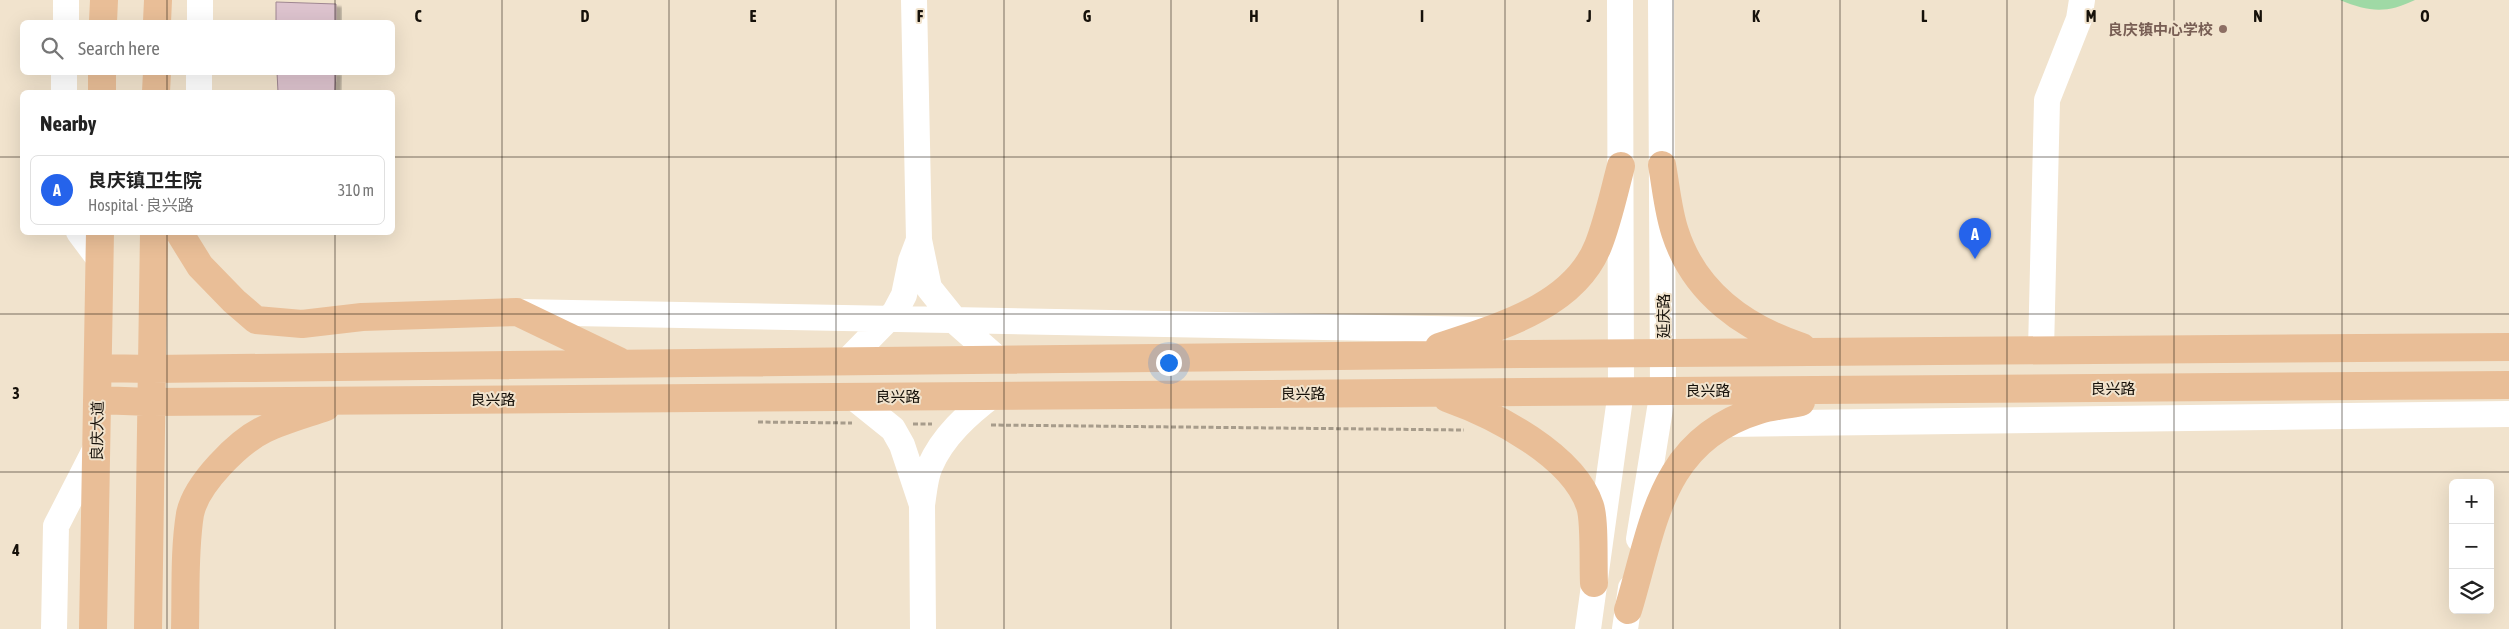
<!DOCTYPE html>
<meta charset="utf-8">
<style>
body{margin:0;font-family:"Asap Condensed","Noto Sans SC",sans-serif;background:#f2f2f2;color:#222}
.controls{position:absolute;right:15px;bottom:15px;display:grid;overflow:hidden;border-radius:8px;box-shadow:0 5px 20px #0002}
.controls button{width:45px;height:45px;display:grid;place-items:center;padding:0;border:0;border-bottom:1px solid #e0e0e0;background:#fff;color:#222;font:25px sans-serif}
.you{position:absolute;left:1168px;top:362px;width:18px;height:18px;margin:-12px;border:4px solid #fff;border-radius:50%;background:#1a73e8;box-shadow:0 0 0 8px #1a73e833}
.badge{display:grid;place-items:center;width:32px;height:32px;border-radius:50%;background:#2563eb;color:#fff;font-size:16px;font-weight:700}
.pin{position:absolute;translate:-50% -41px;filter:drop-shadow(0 1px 2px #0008)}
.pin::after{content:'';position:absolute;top:26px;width:18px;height:15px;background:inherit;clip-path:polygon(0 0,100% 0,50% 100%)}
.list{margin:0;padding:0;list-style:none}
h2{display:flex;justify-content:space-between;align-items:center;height:65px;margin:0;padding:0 20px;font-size:21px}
h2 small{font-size:16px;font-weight:400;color:#767676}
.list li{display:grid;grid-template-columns:32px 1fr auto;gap:15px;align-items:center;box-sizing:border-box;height:70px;margin:0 10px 10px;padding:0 10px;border:1px solid #e0e0e0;border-radius:8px}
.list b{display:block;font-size:19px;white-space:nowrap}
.list p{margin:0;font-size:16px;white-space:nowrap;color:#767676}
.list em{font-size:16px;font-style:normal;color:#767676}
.icon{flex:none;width:28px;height:28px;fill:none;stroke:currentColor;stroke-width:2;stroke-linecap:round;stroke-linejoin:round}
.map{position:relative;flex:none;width:2509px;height:629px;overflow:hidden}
.search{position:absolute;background:#fff;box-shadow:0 5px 20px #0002;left:20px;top:20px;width:375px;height:55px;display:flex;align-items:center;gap:12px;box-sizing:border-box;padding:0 18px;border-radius:8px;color:#767676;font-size:19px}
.panel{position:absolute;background:#fff;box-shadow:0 5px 20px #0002;left:20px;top:90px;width:375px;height:145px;border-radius:8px}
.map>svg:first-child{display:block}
</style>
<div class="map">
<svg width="2509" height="629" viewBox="0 0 2509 629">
<defs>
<filter id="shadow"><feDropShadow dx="5.5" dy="3" stdDeviation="1" flood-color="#0004"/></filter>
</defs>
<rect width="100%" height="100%" fill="#f1e3cd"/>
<path fill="#9fd9a5" d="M 2340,0 L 2415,0 C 2386,14 2369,12 2340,0 Z"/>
<path fill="#ddc3ce" stroke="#9f8691" filter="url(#shadow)" d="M 276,2 L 336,4 L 336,22 L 276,22 Z
M 277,72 L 336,72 L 335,92 L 278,92 Z"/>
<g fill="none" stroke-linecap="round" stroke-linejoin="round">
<path stroke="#a79c8b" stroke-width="3" stroke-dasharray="5 2.5" stroke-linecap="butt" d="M 758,422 L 852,423
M 913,424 L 932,424
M 991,425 L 1464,430"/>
<path stroke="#fff" stroke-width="26" d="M 914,0 L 919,240
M 66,22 L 66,0
M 200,22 L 200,0
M 64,92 L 64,72
M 199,92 L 199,72
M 79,232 L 100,260
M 517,312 L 1485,330
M 2041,350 L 2047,100 L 2079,19 L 2082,0
M 847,361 L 895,312 L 904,295 L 911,261 L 919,240 L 929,288 L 958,324 L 999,360
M 852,396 L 893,429 L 902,445 L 922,505 C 924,492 925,477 930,466 C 943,436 968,414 993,395
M 1726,424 L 2509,414
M 922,505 L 923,629
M 1639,539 L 1663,390 L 1661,0
M 54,629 L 56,526 L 96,448
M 1588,629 L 1621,391 L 1620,0
M 1625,629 L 1631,588"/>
<path stroke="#e9be97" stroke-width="28" d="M 103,22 L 104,0
M 157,22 L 158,0
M 102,92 L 102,72
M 156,92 L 157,72
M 1662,165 C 1666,187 1668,211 1675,232 C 1694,292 1744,328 1802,347
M 179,232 L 200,266 L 234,301 L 256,320 L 302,324 L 362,317 L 517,312 L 619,361
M 1439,347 C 1495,328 1573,308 1598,246 C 1608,221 1614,192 1621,166
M 98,368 L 152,369 L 1520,354 L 2509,347
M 1447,398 C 1495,415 1573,455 1590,506 C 1595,520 1593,566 1594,583
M 97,400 L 151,402 L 2509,385
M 1628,610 C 1654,524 1660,440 1759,410 C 1773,406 1787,405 1801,402
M 93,629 L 100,232
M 148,629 L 154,232
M 185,629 C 186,591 184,551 190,514 C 196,484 238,442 265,429 C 284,420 306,414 326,407"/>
</g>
<path fill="none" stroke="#16110a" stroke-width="1" stroke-opacity="0.55" d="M 167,0 L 167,22M 335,0 L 335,22M 502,0 L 502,629M 669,0 L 669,629M 836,0 L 836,629M 1004,0 L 1004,629M 1171,0 L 1171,629M 1338,0 L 1338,629M 1505,0 L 1505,629M 1673,0 L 1673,629M 1840,0 L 1840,629M 2007,0 L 2007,629M 2174,0 L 2174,629M 2342,0 L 2342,629M 167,72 L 167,92M 335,72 L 335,92M 0,157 L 22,157M 392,157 L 2509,157M 167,232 L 167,629M 335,232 L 335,629M 0,314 L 2509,314M 0,472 L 2509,472"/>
<circle fill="#8d6e63" stroke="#f1e3cd" stroke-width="2" cx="2223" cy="29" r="5"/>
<g text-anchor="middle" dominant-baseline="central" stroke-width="4" stroke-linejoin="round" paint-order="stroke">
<g font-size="15" font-weight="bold" fill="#785e54" stroke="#f1e3cd" text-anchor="end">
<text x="2213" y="29">良庆镇中心学校</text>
</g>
<g font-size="15" fill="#16110a" stroke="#f1e3cd">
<text transform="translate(1663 316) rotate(-90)">延庆路</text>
<text x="2113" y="388">良兴路</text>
<text x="1708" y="390">良兴路</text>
<text x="1303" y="393">良兴路</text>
<text x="898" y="396">良兴路</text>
<text x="493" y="399">良兴路</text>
<text transform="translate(97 431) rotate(-89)">良庆大道</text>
</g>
</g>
<g font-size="16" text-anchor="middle" font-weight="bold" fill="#16110a" stroke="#f1e3cd" stroke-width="4" stroke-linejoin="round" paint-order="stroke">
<text x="418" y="22">C</text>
<text x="585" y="22">D</text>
<text x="753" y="22">E</text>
<text x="920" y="22">F</text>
<text x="1087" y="22">G</text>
<text x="1254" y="22">H</text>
<text x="1422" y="22">I</text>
<text x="1589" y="22">J</text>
<text x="1756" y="22">K</text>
<text x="1924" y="22">L</text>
<text x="2091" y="22">M</text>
<text x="2258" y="22">N</text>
<text x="2425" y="22">O</text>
<text x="16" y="399">3</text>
<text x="16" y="556">4</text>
</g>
</svg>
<div class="controls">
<button>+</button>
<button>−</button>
<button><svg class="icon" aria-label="layers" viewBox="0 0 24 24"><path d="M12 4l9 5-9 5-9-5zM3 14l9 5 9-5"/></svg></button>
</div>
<div class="you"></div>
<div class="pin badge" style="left:1975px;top:259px">A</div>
<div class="search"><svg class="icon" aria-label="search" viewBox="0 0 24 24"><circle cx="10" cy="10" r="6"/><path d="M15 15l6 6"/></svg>Search here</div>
<section class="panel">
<h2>Nearby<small></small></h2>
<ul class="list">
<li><span class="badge">A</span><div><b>良庆镇卫生院</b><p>Hospital · 良兴路</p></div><em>310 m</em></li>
</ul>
</section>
</div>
